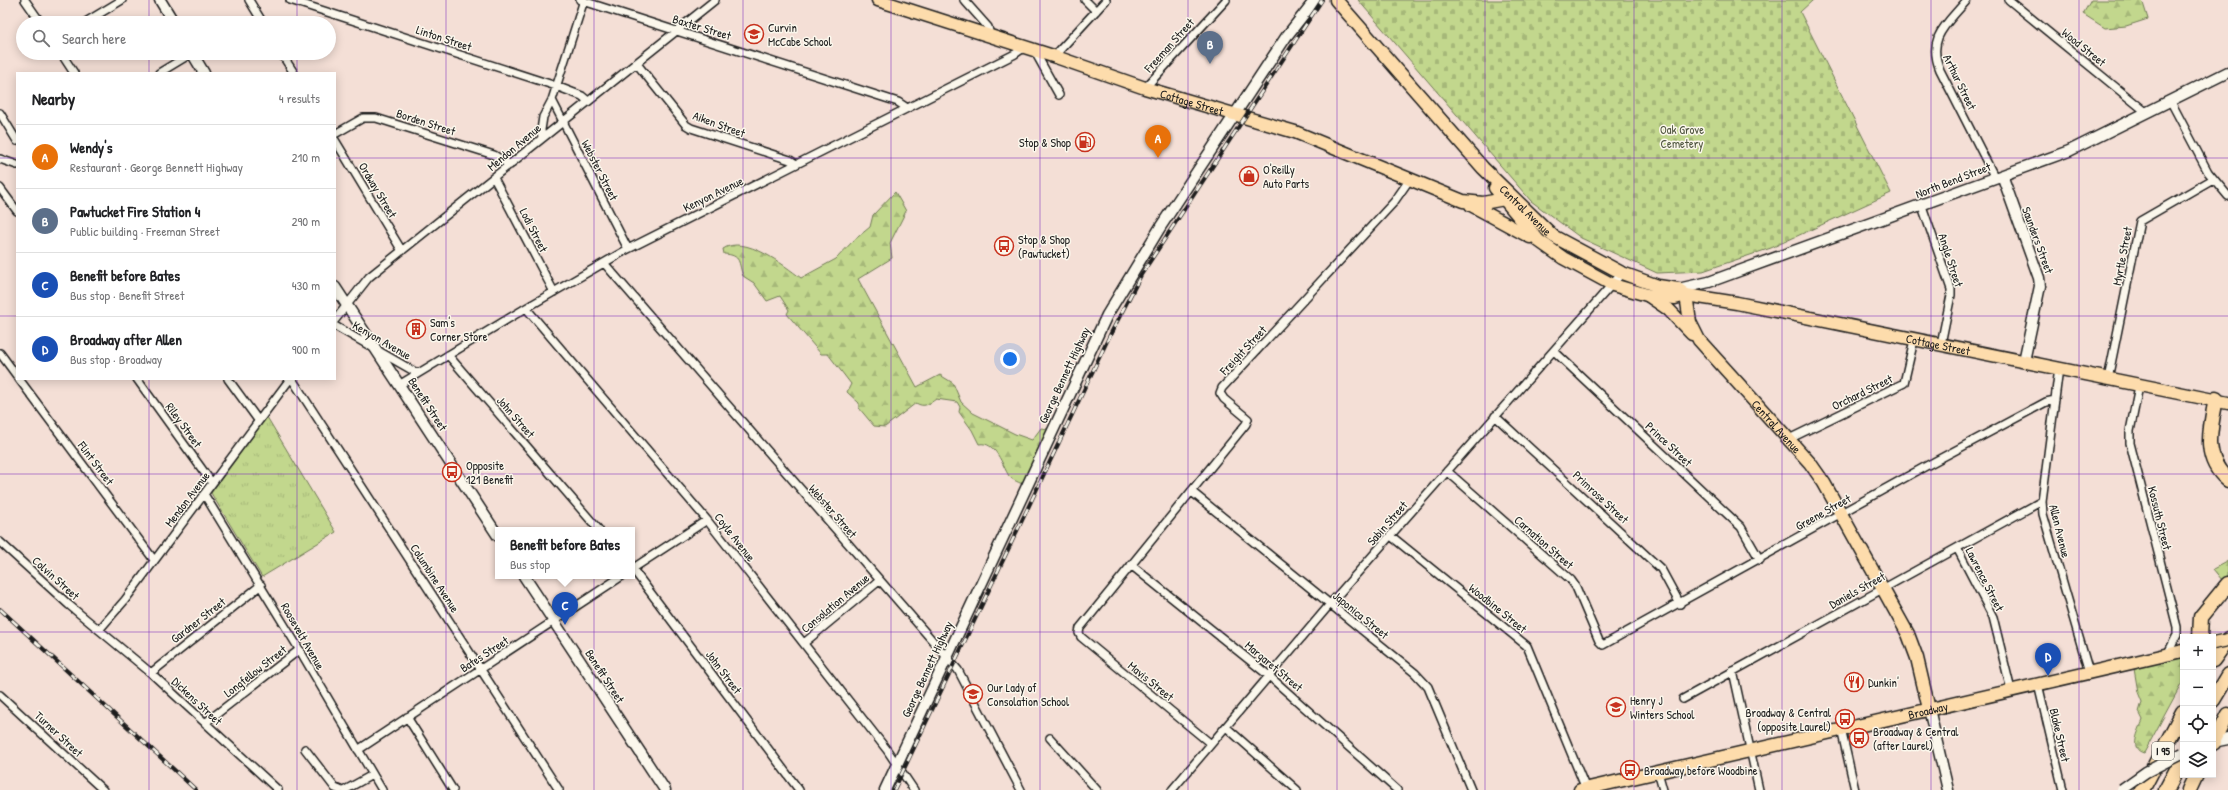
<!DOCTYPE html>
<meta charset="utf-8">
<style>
body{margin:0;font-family:"Patrick Hand",sans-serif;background:#f6f6f6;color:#202124}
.controls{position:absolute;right:12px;bottom:12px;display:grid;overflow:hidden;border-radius:0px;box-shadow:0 2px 10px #0003}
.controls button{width:36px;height:36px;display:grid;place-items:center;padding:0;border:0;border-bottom:1px solid #e0e0e0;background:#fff;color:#202124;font:20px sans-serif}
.you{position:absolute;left:1010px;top:359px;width:14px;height:14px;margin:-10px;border:3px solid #fff;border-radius:50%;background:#1a73e8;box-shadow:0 0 0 6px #1a73e833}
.badge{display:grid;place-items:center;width:26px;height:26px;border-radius:50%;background:#d93025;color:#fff;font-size:13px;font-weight:700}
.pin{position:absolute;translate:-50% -33px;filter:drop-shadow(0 1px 2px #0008)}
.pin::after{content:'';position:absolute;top:21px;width:14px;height:12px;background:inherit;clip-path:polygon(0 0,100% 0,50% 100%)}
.popup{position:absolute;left:495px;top:527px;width:140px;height:52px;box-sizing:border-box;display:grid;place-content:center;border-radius:0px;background:#fff;filter:drop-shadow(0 1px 3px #0005);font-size:13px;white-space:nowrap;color:#757577}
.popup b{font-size:15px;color:#202124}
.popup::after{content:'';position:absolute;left:50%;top:100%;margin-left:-8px;border:8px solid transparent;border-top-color:#fff}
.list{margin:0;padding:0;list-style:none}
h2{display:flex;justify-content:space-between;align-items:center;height:52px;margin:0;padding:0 16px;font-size:17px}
h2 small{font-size:13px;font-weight:400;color:#757577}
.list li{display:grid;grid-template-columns:26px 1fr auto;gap:12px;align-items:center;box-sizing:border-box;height:64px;padding:0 16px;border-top:1px solid #e0e0e0}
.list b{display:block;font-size:15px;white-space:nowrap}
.list p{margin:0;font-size:13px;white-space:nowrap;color:#757577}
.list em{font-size:13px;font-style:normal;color:#757577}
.icon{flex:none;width:22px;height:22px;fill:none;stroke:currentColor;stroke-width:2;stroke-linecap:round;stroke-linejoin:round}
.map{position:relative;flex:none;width:2228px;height:790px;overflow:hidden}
.search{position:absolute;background:#fff;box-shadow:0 2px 10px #0003;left:16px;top:16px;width:320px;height:44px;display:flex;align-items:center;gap:10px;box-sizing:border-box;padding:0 14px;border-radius:22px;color:#757577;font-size:15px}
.panel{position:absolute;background:#fff;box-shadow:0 2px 10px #0003;left:16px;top:72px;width:320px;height:308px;border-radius:0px}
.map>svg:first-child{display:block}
</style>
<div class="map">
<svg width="2228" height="790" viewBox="0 0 2228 790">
<defs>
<pattern id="forest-firs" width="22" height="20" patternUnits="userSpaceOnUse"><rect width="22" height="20" fill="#c2d78d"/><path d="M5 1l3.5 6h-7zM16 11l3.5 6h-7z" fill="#a6b879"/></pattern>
<pattern id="cemetery-stones" width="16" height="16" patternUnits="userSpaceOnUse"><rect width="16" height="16" fill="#c2d78d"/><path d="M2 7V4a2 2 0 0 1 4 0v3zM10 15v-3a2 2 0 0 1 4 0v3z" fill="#a6b879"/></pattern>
<pattern id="park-tufts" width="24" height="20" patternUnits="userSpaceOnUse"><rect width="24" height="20" fill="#c2d78d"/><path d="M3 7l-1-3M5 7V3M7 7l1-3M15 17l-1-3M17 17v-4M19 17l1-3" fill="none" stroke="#a6b879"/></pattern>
</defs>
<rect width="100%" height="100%" fill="#f4dfd6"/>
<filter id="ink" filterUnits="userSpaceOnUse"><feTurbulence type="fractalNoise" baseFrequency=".025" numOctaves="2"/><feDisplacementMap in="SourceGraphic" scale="8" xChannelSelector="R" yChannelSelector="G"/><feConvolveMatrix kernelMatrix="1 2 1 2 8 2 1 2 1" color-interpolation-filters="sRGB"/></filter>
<g filter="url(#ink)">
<path fill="url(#forest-firs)" stroke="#6f7a54" d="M 2091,0 L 2142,0 L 2148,19 L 2126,26 L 2105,28 L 2083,14 Z
M 895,192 L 906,211 L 890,243 L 892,258 L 858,279 L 917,387 L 940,375 L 953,383 L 961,402 L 973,413 L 1015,434 L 1032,440 L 1041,428 L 1054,430 L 1025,485 C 1020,483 1012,480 1009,476 C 1002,465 996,441 979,444 L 972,430 L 959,412 L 960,407 L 957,402 L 936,399 C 929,404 924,408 916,403 L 885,427 L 874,426 L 859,408 L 859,403 L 847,392 L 851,384 L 828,354 L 821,354 L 787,314 L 789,310 L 780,296 L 767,301 L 754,283 L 743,276 C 738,263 742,255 724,254 L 723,249 C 744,234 784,265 801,278 L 836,259 L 853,241 L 870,227 L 873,215 Z
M 2228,561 L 2228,585 L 2227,586 L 2213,569 Z
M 2183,651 L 2183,681 L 2144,753 C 2128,749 2139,731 2143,720 L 2139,712 L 2142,702 L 2138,692 L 2133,663 Z"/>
<path fill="url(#cemetery-stones)" stroke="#6f7a54" d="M 1358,0 L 1813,0 L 1800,12 L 1891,193 L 1771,248 L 1703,271 L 1657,273 L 1581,238 L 1531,201 Z"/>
<path fill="url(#park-tufts)" stroke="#6f7a54" d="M 267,417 L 336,532 L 262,577 L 211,493 Z"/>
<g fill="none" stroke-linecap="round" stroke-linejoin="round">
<g stroke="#1c1c1c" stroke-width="10">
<path id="street" d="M 25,0 L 41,23
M 249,0 L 263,23
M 290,0 L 556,86 L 582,96 L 588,101
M 580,0 L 898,102 L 907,108
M 964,0 L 988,27 L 990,36
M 1085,0 L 1096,11
M 1967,0 C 1948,23 1926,37 1940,70 L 1995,178
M 2009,0 L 2146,112
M 84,23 L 122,0
M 1034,50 L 1059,95
M 61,53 L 74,73
M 281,53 L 294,73
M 1056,57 L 1059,51 L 1106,0
M 637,64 L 686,125 L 691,128 L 790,160 L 796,164
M 159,73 L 192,53
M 1145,88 L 1226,0
M 552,100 L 628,249
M 2170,100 L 2208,172 L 2228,196
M 0,113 L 17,141
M 335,134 L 363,118 L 376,118 L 494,155 L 510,165
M 542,138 L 541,130 L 543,117 L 552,100 L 584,0
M 335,140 L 402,251
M 0,159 L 17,165
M 494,178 L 554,292
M 0,188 L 17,211
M 1922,206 L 1951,289 L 1951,295 L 1941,344
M 604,263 L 958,670 L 1021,790
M 526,308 L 707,520 L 887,750 L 914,790
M 335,320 L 369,277 L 715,0
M 335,326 L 417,373
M 1554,351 L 1741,527 L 1760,560
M 0,353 L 17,376
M 448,355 L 599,530
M 2059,368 L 2042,501 L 2043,514 L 2089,672
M 19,379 L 154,560
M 137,379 L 212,483
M 228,379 L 258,420
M 292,379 L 559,790
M 2108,379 L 2140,221 L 2213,179
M 399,385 L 526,308 L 628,249 L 1015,54 L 1025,47
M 2139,386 L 2130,431 L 2130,443 L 2177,627 L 2177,635 L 2168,653
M 1495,416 L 1661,569 L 1680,604
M 1789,439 L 1904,383 L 1914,340
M 1447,471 L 1571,580 L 1576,587 L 1599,641 L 1603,645 L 1928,465 L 2046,402 L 2055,400
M 1192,492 L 1415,673 L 1428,687 L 1471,790
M 204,494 L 296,644 L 382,790
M 1391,536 L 1527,646 L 1586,789
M 0,542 L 69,605 L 151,673 L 278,790
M 1957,548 L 1993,617 L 2011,690
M 1131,565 L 1268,675 L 1397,790
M 632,568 L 799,790
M 632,569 L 707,520
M 99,630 L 125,600 L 290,379
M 804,643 L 879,581
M 1733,671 L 1759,790
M 151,673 L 261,585
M 2038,684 L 2063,790
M 0,695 L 103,790
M 1683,699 L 2042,501
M 407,717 L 453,790
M 205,723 L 299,650
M 1226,727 L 1297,790
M 1841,729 L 1855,790
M 1050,738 L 1097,790
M 1211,744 L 1081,637 L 1079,633 L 1080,628 L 1246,424 L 1248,419 L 1224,399 L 1220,393 L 1222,388 L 1394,202 L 1410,179
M 305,749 L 335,788 L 340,790
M 358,750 L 622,576
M 1658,772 L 1663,790
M 345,790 L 372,775
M 1172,790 L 1337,596 L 1622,273"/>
</g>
<g stroke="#1c1c1c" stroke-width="13">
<path id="secondary" d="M 160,0 L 174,23
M 192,53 L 204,73
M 2002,175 L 2039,278 L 2040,286 L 2024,361
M 335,287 L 498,536
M 1678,289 L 1709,282 L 1739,271 L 2069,151 L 2228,72
M 524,576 L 665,790
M 1929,709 L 1948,790
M 2213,742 L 2228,739
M 885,790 L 1107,315 L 1161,226 L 1286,37 L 1315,0"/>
</g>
<g stroke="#1c1c1c" stroke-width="15">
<g id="primary">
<path id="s1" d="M 878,0 L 1056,57 L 1145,88 L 1295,132 L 1463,201 L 1483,203 L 1510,198"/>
<path id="s2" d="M 1336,0 L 1483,168 L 1553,236 L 1622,273 L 1658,286 L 1678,289 L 1686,295 L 1690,322 L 1699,340 L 1810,463 L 1824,483 L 1908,634 L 1917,658 L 1929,709"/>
<path id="s3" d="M 1495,188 L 1539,241 L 1563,258 L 1613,285 L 1647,295 L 1675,298 L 1686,295 L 1737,303 L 2228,403"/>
<path d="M 1471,205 L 1530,237"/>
<path d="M 1649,296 L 1668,309 L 1692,334"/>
<path d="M 2214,742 L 2228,714"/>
<path id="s4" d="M 1580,790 L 2183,651"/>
</g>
</g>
<g stroke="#1c1c1c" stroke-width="17">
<path id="highway" d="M 2216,399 C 2210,429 2202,458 2228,480
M 2200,637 L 2201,617 L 2228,584
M 2213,660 L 2228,639
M 2213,700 L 2228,675
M 2213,743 L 2214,742
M 2142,790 L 2183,712
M 2166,790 L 2183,758
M 2189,790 L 2196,775"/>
</g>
<use href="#street" stroke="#fbf7ec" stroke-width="7"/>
<use href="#secondary" stroke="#fbf7ec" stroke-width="10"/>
<use href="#primary" stroke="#fddcac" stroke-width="12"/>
<use href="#highway" stroke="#fddcac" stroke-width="14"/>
<g stroke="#1c1c1c" stroke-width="4">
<path id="rail" d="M 0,609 L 196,790
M 894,790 L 1109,337 L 1141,275 L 1322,0"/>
</g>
<use href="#rail" stroke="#fbf7ec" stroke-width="2.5" stroke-dasharray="8" stroke-linecap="butt"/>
<g stroke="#1c1c1c" stroke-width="13" stroke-linecap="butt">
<path id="secondary-bridge" d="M 2122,789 L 2146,772 L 2183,753"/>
</g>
<g stroke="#1c1c1c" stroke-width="15" stroke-linecap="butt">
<path id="primary-bridge" d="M 2213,643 L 2228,640"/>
</g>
<use href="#secondary-bridge" stroke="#fbf7ec" stroke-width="10"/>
<use href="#primary-bridge" stroke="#fddcac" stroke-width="12"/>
</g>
</g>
<path fill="none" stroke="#7b2cbf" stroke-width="1" stroke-opacity="0.55" d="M 149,0 L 149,23M 297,0 L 297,23M 446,0 L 446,790M 594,0 L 594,790M 743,0 L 743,790M 891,0 L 891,790M 1040,0 L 1040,790M 1188,0 L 1188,790M 1337,0 L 1337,790M 1485,0 L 1485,790M 1634,0 L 1634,790M 1782,0 L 1782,790M 1931,0 L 1931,790M 2079,0 L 2079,790M 149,53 L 149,73M 297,53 L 297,73M 0,158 L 17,158M 335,158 L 2228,158M 0,316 L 17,316M 335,316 L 2228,316M 149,379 L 149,790M 297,379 L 297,790M 0,474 L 2228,474M 0,632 L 2228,632"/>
<defs>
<g id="school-ring" transform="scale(1)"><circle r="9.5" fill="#fbf7ec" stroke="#c8321e" stroke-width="1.5"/><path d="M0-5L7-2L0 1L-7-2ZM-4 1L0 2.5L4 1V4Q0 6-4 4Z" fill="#c8321e"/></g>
<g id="fuel-ring" transform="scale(1)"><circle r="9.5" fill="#fbf7ec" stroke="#c8321e" stroke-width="1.5"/><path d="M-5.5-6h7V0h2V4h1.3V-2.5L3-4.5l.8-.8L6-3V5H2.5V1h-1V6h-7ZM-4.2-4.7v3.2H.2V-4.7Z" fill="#c8321e"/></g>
<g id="shop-ring" transform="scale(1)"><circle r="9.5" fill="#fbf7ec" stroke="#c8321e" stroke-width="1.5"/><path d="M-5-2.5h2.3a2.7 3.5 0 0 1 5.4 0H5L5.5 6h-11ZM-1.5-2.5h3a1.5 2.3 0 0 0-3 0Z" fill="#c8321e"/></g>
<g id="bus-ring" transform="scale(1)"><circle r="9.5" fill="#fbf7ec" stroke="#c8321e" stroke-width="1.5"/><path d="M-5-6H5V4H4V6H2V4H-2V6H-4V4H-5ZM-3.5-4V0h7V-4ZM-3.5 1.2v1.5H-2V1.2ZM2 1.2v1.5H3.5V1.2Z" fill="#c8321e"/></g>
<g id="building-ring" transform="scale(1)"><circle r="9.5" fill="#fbf7ec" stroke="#c8321e" stroke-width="1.5"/><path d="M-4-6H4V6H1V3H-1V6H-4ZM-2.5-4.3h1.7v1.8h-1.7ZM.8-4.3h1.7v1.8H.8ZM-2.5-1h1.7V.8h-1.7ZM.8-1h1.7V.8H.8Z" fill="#c8321e"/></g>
<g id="restaurant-ring" transform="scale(1)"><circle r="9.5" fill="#fbf7ec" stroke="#c8321e" stroke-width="1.5"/><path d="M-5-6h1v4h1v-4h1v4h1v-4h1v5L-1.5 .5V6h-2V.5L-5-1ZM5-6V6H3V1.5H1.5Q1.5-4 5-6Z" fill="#c8321e"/></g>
</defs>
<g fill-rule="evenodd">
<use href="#school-ring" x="754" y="34"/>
<use href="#fuel-ring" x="1085" y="142"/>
<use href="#shop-ring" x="1249" y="176"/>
<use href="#bus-ring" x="1004" y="246"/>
<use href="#building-ring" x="416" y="329"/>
<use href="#bus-ring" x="452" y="472"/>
<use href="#restaurant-ring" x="1854" y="682"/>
<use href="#school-ring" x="973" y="694"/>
<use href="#school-ring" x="1616" y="707"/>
<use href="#bus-ring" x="1845" y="719"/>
<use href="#bus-ring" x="1859" y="738"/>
<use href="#bus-ring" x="1630" y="770"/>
</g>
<g text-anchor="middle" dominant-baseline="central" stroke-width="3" stroke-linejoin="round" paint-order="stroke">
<rect fill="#fbf7ec" stroke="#5f5e5a" stroke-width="1" x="2152" y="742" width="22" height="18" rx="3"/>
<g font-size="11" font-weight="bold" fill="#1c1c1c">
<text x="2163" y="751">I 95</text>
</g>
<g font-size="12" fill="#1c1c1c" stroke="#fbf7ec">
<text transform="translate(702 27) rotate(17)">Baxter Street</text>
<text transform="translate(444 38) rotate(18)">Linton Street</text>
<text transform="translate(1169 45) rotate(-48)">Freeman Street</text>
<text transform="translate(2084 47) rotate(39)">Wood Street</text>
<text transform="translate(1960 82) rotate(64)">Arthur Street</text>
<text stroke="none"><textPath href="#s1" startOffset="330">Cottage Street</textPath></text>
<text transform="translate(426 122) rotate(18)">Borden Street</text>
<text transform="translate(719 124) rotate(20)">Aiken Street</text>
<text transform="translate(514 147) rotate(-40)">Mendon Avenue</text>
<text transform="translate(600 170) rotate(63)">Webster Street</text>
<text transform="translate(1953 180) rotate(-21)">North Bend Street</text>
<text transform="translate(378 190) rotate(59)">Ordway Street</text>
<text transform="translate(713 194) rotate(-26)">Kenyon Avenue</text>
<text stroke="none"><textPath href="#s2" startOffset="283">Central Avenue</textPath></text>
<text transform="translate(534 230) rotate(63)">Lodi Street</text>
<text transform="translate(2038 240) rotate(70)">Saunders Street</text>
<text transform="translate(2122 256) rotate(-79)">Myrtle Street</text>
<text transform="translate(1951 260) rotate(72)">Angle Street</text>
<text transform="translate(382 340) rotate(30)">Kenyon Avenue</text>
<text stroke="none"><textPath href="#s3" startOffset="487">Cottage Street</textPath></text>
<text transform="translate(1243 350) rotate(-47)">Freight Street</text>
<text transform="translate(1064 375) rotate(-65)">George Bennett Highway</text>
<text transform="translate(1862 392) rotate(-26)">Orchard Street</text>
<text transform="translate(428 404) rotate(57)">Benefit Street</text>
<text transform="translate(516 417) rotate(49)">John Street</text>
<text transform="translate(184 425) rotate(54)">Riley Street</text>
<text stroke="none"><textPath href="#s2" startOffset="631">Central Avenue</textPath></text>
<text transform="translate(1669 444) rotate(43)">Prince Street</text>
<text transform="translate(96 463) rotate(53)">Flint Street</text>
<text transform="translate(1601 497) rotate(43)">Primrose Street</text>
<text transform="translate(187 499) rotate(-53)">Mendon Avenue</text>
<text transform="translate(833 511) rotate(49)">Webster Street</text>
<text transform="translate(1823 512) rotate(-29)">Greene Street</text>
<text transform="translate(2160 518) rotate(76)">Kossuth Street</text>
<text transform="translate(1387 523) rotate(-49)">Sabin Street</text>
<text transform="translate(2060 531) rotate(76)">Allen Avenue</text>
<text transform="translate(735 537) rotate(52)">Coyle Avenue</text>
<text transform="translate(1544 542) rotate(41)">Carnation Street</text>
<text transform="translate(56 578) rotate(42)">Colvin Street</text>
<text transform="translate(435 578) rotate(57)">Columbine Avenue</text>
<text transform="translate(1985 579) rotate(63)">Lawrence Street</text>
<text transform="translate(1857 590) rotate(-29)">Daniels Street</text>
<text transform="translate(835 603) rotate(-40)">Consolation Avenue</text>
<text transform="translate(1498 608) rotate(39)">Woodbine Street</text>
<text transform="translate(1361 615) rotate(39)">Japonica Street</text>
<text transform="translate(198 620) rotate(-38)">Gardner Street</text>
<text transform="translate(303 636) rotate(60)">Roosevelt Avenue</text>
<text transform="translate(484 654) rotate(-33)">Bates Street</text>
<text transform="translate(1274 666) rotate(40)">Margaret Street</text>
<text transform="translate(927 669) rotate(-65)">George Bennett Highway</text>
<text transform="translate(255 671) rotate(-38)">Longfellow Street</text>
<text transform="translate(724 672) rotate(53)">John Street</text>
<text transform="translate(605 676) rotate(57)">Benefit Street</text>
<text transform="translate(1151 681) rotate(39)">Mavis Street</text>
<text transform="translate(197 701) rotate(43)">Dickens Street</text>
<text stroke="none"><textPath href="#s4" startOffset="357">Broadway</textPath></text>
<text transform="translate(59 734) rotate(43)">Turner Street</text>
<text transform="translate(2060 735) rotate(77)">Blake Street</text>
</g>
<g font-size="12" fill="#1c1c1c" stroke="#fbf7ec" text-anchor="start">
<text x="768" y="27">Curvin<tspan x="768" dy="14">McCabe School</tspan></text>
<text x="1071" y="142" text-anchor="end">Stop &amp; Shop</text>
<text x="1263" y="169">O'Reilly<tspan x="1263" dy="14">Auto Parts</tspan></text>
<text x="1018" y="239">Stop &amp; Shop<tspan x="1018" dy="14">(Pawtucket)</tspan></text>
<text x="430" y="322">Sam's<tspan x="430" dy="14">Corner Store</tspan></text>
<text x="466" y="465">Opposite<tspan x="466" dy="14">121 Benefit</tspan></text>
<text x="1868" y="682">Dunkin'</text>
<text x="987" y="687">Our Lady of<tspan x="987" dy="14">Consolation School</tspan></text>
<text x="1630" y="700">Henry J<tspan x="1630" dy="14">Winters School</tspan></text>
<text x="1831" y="712" text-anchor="end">Broadway &amp; Central<tspan x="1831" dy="14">(opposite Laurel)</tspan></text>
<text x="1873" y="731">Broadway &amp; Central<tspan x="1873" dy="14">(after Laurel)</tspan></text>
<text x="1644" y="770">Broadway before Woodbine</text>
</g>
<g font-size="12" fill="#4e543e" stroke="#fbf7ec">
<text x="1682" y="129">Oak Grove<tspan x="1682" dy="14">Cemetery</tspan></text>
</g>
</g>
</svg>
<div class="controls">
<button>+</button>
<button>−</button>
<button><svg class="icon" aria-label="locate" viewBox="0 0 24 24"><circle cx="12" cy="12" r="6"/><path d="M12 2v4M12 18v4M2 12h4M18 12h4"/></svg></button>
<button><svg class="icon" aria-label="layers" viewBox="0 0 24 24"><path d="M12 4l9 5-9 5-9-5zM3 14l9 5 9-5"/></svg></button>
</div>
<div class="you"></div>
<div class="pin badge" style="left:1158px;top:158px;background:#e8710a">A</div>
<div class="pin badge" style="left:1210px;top:64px;background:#5c6f8a">B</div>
<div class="pin badge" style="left:565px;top:625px;background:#1a4fb4">C</div>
<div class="popup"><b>Benefit before Bates</b>Bus stop</div>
<div class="pin badge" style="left:2048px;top:676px;background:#1a4fb4">D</div>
<div class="search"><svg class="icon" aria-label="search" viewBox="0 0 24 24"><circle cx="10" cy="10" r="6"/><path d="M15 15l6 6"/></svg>Search here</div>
<section class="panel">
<h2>Nearby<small>4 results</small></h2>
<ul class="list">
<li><span class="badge" style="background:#e8710a">A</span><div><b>Wendy's</b><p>Restaurant · George Bennett Highway</p></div><em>210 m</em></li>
<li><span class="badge" style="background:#5c6f8a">B</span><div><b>Pawtucket Fire Station 4</b><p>Public building · Freeman Street</p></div><em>290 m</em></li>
<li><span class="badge" style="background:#1a4fb4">C</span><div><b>Benefit before Bates</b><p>Bus stop · Benefit Street</p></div><em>430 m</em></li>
<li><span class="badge" style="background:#1a4fb4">D</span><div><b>Broadway after Allen</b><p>Bus stop · Broadway</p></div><em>900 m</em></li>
</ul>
</section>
</div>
